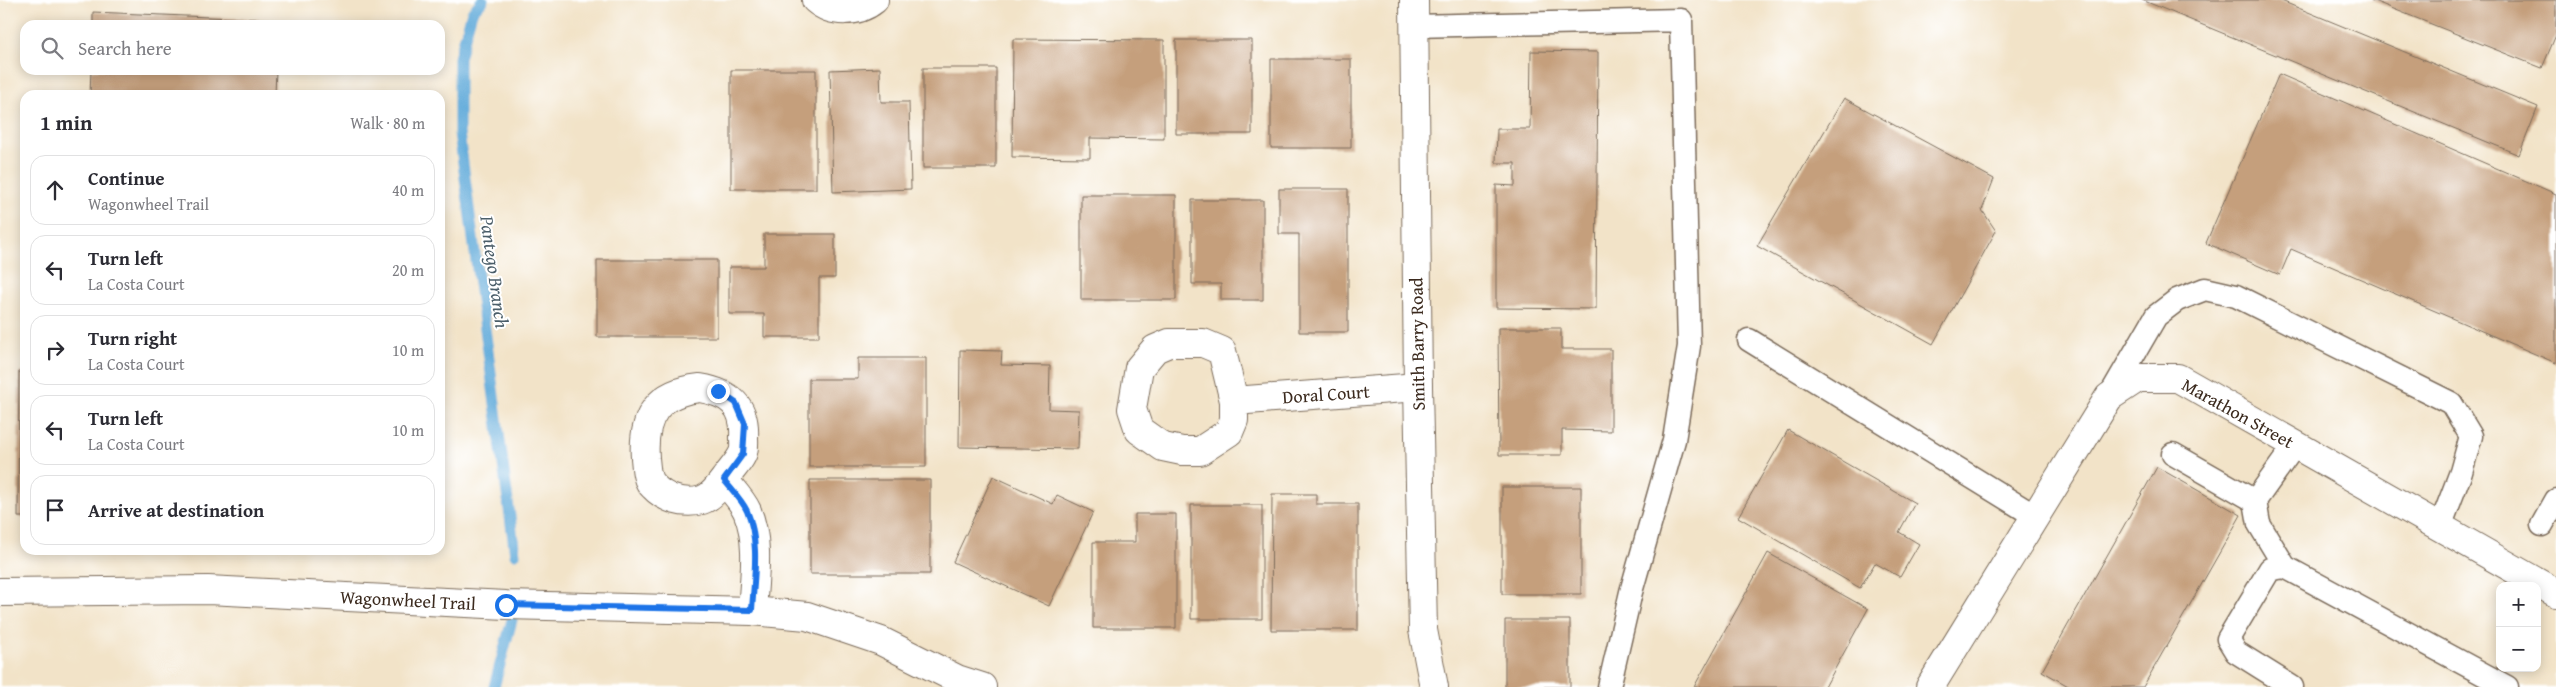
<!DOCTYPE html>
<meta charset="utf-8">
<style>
body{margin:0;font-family:"Gentium Book Plus",serif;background:#f2f2f3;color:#2b2b33}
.controls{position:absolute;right:15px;bottom:15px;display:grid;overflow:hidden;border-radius:10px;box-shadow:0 2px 12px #0003}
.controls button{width:45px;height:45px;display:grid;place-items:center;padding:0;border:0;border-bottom:1px solid #e1e1e2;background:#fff;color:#2b2b33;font:25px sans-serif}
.stop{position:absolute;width:15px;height:15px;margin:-11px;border:4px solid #1a73e8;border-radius:50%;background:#fff}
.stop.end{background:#1a73e8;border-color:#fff;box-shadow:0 1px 5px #0008}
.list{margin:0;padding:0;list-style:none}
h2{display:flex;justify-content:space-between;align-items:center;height:65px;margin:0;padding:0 20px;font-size:21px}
h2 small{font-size:16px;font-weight:400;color:#7c7c81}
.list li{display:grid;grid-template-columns:32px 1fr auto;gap:15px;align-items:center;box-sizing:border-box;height:70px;margin:0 10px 10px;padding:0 10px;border:1px solid #e1e1e2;border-radius:15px}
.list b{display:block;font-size:19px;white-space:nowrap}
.list p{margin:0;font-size:16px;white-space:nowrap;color:#7c7c81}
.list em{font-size:16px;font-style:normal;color:#7c7c81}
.icon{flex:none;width:28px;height:28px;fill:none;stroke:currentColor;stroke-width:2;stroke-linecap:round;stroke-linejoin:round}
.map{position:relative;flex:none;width:2556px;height:687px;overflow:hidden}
.search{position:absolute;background:#fff;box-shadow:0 2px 12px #0003;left:20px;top:20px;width:425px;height:55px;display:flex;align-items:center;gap:12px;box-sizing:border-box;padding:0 18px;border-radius:15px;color:#7c7c81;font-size:19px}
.panel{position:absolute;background:#fff;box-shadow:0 2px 12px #0003;left:20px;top:90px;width:425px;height:465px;border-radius:15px}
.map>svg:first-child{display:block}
</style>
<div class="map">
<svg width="2556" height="687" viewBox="0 0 2556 687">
<rect width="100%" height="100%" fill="#fff"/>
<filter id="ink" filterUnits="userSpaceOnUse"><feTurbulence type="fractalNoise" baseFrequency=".02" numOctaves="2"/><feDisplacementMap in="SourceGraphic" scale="10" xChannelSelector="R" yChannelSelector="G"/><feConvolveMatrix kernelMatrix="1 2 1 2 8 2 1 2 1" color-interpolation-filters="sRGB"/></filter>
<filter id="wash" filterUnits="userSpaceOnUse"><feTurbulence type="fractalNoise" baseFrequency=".0096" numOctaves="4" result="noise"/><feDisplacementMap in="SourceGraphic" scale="20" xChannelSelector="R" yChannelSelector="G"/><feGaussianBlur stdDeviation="1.12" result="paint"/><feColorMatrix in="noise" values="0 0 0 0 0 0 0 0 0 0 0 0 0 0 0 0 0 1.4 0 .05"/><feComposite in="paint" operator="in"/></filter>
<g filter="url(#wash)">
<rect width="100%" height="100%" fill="#f2e3c8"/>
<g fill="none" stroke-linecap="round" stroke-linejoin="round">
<path stroke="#62abda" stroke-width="11" d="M 483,0 L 472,12 L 459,58 L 459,133 L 515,554
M 494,687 L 512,620"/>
</g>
<g id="blocks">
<path fill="#c59f7b" d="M 2142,0 L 2279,0 L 2538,107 L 2519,155 Z
M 2371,0 L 2556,0 L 2556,35 L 2542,68 Z
M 93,12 L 278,20 L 278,25 L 93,25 Z
M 1013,39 L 1164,40 L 1164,139 L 1090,138 L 1090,158 L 1012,157 Z
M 1176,40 L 1252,40 L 1252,134 L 1176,134 Z
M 1531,51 L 1598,52 L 1596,309 L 1496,308 L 1496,185 L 1515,186 L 1515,163 L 1496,163 L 1497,129 L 1530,129 Z
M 1271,59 L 1351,59 L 1351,148 L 1271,148 Z
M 880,68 L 881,102 L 909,102 L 911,189 L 833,192 L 830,70 Z
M 923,68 L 996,68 L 996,168 L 923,168 Z
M 91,70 L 276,70 L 275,95 L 90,95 Z
M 731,70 L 816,70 L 816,189 L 731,189 Z
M 2279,74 L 2556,194 L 2556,363 L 2291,249 L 2280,275 L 2206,243 Z
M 1844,98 L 1994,179 L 1982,210 L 1996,231 L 1933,344 L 1757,246 Z
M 1279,189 L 1348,189 L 1348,332 L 1299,332 L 1299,234 L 1279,234 Z
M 1081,195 L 1176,195 L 1176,300 L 1081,300 Z
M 1192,200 L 1263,200 L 1263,300 L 1221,300 L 1221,284 L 1192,284 Z
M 764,234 L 835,234 L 835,278 L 819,278 L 819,337 L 764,337 L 764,314 L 729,314 L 729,267 L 764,267 Z
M 597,260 L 717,260 L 717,337 L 597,337 Z
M 1498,328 L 1561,328 L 1561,349 L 1611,349 L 1611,431 L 1562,430 L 1562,455 L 1499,455 Z
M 960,350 L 1002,351 L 1001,365 L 1050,366 L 1049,409 L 1079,410 L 1078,449 L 959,447 Z
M 858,358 L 926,358 L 926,467 L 809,467 L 809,379 L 858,379 Z
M 19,372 L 25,372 L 25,517 L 18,517 Z
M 1788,430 L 1915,503 L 1899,532 L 1919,544 L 1900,577 L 1875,563 L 1860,588 L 1738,517 Z
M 2157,467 L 2241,515 L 2143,687 L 2070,687 L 2042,671 Z
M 993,476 L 1053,504 L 1057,495 L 1093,512 L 1049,606 L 953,562 Z
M 810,480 L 930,480 L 930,574 L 810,574 Z
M 1502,487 L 1581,487 L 1581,594 L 1502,594 Z
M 1272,494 L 1316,494 L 1316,504 L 1358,504 L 1358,630 L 1271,630 Z
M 1191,505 L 1262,505 L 1262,619 L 1191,619 Z
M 1135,514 L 1176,514 L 1176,628 L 1093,628 L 1093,542 L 1135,542 Z
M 1768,553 L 1868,609 L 1825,687 L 1694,687 Z
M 1505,620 L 1570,620 L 1570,687 L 1505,687 Z"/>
</g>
</g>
<g filter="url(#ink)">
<use href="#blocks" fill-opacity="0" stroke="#7b6b5a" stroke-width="1"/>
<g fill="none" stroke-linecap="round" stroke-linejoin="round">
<g stroke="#7b6b5a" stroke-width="25">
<path id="service" d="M 1414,26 L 1681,20 L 1689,346 L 1674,440 L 1631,592 L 1609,687
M 1749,340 L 2035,516
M 2109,397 L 2156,316 L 2177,300 L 2205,289 L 2236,296 L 2451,403 L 2471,436 L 2461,472 L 2440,527
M 2173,454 L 2255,501
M 2542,525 L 2556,500
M 2285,567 L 2259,524 L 2255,501 L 2295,445
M 2292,687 L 2236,652 L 2228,639 L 2270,569 L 2285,567 L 2507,687"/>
</g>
<g stroke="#7b6b5a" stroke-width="30">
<path id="minor" d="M 816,0 C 832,14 858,13 874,0
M 1169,343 L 1203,343 L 1222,351 L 1234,401 L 1234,420 L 1229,432 L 1200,451 L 1182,451 L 1163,447 L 1139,430 L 1132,409 L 1139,368 L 1155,349 Z
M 700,388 C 729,393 746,405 744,437 C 744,442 745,450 742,455 C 738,463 731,470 726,477 C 720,485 712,497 702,500 C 684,505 665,499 653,486 C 646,480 646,467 645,458 C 642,416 658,392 700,388 Z
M 1234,401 L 1418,387
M 724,480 C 731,489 742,500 747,511 C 760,541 754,579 752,611
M 0,592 L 208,590 L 506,605 L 752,611 L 807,616 L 881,641 L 957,679 L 982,687
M 1930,687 L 2109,397 L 2138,378 L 2178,378 L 2556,593"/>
</g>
<g stroke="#7b6b5a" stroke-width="30">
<path id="tertiary" d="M 1414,0 L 1418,387 L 1423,630 L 1434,687"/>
</g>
<use href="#service" stroke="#fff" stroke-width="22"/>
<use href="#minor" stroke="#fff" stroke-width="28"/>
<use href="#tertiary" stroke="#fff" stroke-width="28"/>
</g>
</g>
<g fill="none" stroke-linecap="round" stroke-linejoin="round" filter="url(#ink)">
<path stroke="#1a73e8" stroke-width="6" d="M 506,605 L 752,610 C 754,578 760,541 747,511 C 742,500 731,489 724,480 L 743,454 L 745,424 L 736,403 L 718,391"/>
</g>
<g text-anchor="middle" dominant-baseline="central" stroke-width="4" stroke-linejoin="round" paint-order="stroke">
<g font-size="18" fill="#3b2a1e" stroke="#fff">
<text transform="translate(1417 344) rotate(-91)">Smith Barry Road</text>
<text transform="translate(1326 394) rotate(-4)">Doral Court</text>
<text transform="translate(2238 413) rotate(29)">Marathon Street</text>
<text transform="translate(408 600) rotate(3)">Wagonwheel Trail</text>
</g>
<g font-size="19" font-style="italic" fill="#4b5e69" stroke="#fff">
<text transform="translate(495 272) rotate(82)">Pantego Branch</text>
</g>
</g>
</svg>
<div class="controls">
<button>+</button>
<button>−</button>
</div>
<div class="stop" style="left:506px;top:605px"></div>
<div class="stop end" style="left:718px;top:391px"></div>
<div class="search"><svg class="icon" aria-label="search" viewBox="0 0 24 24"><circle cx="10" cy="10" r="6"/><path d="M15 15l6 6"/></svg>Search here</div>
<section class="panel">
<h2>1 min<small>Walk · 80 m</small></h2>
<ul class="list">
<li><svg class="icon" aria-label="ahead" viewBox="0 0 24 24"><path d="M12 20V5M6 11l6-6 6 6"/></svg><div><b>Continue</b><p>Wagonwheel Trail</p></div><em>40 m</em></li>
<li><svg class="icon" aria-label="left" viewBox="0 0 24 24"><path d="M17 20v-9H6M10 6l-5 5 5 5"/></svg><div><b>Turn left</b><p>La Costa Court</p></div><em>20 m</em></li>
<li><svg class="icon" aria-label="right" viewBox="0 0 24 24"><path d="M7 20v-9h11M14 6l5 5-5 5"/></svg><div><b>Turn right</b><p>La Costa Court</p></div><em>10 m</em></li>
<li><svg class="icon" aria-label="left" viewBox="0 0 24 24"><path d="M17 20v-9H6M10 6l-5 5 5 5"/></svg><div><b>Turn left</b><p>La Costa Court</p></div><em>10 m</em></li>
<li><svg class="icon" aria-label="arrive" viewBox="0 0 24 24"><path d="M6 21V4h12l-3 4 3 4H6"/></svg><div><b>Arrive at destination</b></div></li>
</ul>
</section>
</div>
